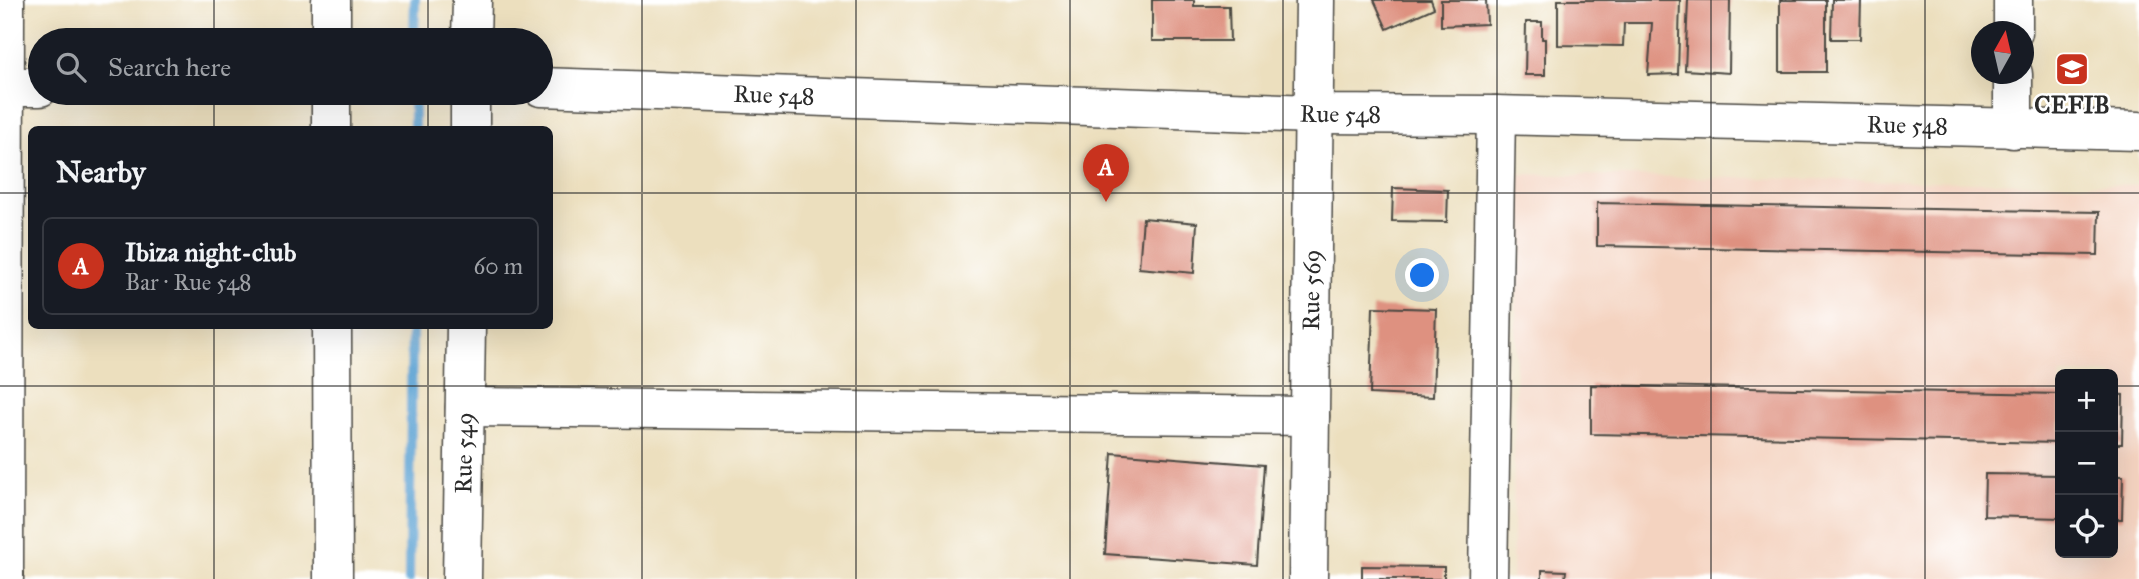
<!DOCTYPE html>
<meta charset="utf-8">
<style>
body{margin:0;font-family:"IM FELL Great Primer",serif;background:#242831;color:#f1f3f6}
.controls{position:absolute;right:21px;bottom:21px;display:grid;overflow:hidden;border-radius:10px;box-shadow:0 7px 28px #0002}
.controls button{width:63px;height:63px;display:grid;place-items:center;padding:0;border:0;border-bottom:2px solid #363941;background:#171b24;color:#f1f3f6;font:35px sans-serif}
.compass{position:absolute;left:1971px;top:21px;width:63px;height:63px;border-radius:50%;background:#171b24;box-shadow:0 7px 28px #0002;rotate:8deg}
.you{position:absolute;left:1423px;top:276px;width:24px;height:24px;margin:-18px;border:5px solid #fff;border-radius:50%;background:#1a73e8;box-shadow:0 0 0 10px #1a73e833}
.badge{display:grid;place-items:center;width:46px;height:46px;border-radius:50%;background:#c8321e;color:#fff;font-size:23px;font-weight:700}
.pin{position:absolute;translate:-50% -58px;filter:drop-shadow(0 2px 4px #0008)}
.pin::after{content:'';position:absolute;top:37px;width:24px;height:21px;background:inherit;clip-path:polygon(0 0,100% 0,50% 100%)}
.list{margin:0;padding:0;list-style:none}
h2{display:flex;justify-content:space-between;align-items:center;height:91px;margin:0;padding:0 28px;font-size:30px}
h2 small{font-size:23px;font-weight:400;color:#9ea1a6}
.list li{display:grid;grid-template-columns:46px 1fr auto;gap:21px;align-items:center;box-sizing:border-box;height:98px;margin:0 14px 14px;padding:0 14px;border:2px solid #363941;border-radius:10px}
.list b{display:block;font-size:26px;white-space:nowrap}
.list p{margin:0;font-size:23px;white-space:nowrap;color:#9ea1a6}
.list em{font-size:23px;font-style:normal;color:#9ea1a6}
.icon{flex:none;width:38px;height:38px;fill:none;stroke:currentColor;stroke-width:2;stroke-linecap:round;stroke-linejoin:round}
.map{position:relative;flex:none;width:2139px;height:579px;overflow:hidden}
.search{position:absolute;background:#171b24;box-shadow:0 7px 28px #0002;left:28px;top:28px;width:525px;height:77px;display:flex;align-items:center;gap:18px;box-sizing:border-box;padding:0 24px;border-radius:38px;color:#9ea1a6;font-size:26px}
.panel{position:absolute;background:#171b24;box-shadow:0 7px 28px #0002;left:28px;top:126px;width:525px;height:203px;border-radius:10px}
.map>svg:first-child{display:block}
</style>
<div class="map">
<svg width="2139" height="579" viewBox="0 0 2139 579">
<rect width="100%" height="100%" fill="#fff"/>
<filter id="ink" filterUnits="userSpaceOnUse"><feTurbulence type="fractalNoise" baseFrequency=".0143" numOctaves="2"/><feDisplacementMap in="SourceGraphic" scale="14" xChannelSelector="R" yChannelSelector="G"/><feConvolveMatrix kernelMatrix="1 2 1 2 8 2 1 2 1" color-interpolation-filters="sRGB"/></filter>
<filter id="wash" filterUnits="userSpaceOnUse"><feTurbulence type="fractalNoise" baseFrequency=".00686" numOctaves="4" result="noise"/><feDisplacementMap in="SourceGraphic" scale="28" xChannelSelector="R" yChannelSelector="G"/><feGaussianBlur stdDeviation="1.57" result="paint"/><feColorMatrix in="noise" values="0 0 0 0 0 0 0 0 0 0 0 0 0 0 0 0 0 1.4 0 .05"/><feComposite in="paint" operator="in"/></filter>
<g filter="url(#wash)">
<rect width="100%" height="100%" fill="#ecdfbe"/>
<path fill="#f4d3c0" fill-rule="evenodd" d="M 1519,174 L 2139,185 L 2139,579 L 1512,579 ZM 2060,374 L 2113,374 L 2113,553 L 2060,553 Z"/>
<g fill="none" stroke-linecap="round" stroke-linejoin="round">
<path stroke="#5da3d3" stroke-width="10" d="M 414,40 L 415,0
M 414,130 L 414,93
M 409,579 L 412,326"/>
</g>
<g id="blocks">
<path fill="#de9180" d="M 1152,0 L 1194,0 L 1194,6 L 1229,6 L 1230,41 L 1152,41 Z
M 1374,0 L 1431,0 L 1434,8 L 1387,29 Z
M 1441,0 L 1486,0 L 1487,24 L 1441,26 Z
M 1558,0 L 1680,0 L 1678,74 L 1648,75 L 1652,23 L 1624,23 L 1623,46 L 1558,45 Z
M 1688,0 L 1730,0 L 1729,73 L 1685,70 Z
M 1780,0 L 1826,0 L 1826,72 L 1780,72 Z
M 1832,0 L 1861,0 L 1860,39 L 1831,39 Z
M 1526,22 L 1542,22 L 1542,39 L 1545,39 L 1545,75 L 1525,75 Z
M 1393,188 L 1448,190 L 1447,222 L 1392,221 Z
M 1597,203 L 2099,212 L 2098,255 L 1597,246 Z
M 1143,218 L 1197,223 L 1194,273 L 1139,268 Z
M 1373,307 L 1436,309 L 1433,397 L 1370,394 Z
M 1591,385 L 2060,394 L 2060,443 L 1591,434 Z
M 2113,394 L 2123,395 L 2122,444 L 2113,444 Z
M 1112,453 L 1264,465 L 1257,565 L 1105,554 Z
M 1985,474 L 2060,475 L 2060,518 L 1984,516 Z
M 2113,476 L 2123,476 L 2122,519 L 2113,519 Z
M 1362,566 L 1444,567 L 1444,579 L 1362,579 Z
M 1542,570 L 1566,571 L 1565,579 L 1542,579 Z"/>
</g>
</g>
<g filter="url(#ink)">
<use href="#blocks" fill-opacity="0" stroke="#484641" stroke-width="2"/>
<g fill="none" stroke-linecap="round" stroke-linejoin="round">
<g stroke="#484641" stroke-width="41">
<g id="minor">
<path d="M 331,0 L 331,40"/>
<path d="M 2013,0 L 2013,32"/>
<path d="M 471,40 L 472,0"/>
<path d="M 2013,74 L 2013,129"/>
<path d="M 0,87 L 40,87"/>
<path id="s1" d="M 541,87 L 1313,114 L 1496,115 L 2139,131"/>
<path d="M 331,93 L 331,130"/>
<path d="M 470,130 L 470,93"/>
<path d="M 332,326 L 333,579"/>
<path d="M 465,407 L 1310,416"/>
<path d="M 4,579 L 5,0"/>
<path id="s2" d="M 462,579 L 466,326"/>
<path id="s3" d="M 1308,579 L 1315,0"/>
<path d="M 1488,579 L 1496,115"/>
</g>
</g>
<path stroke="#484641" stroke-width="4.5" stroke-dasharray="2 5" stroke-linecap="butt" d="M 366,98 L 434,98"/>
<use href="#minor" stroke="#fff" stroke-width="38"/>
</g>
</g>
<path fill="none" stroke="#2b2b2b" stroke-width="2" stroke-opacity="0.55" d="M 214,0 L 214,40M 428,0 L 428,40M 642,0 L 642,579M 856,0 L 856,579M 1070,0 L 1070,579M 1283,0 L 1283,579M 1497,0 L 1497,579M 1711,0 L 1711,579M 1925,0 L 1925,579M 214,93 L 214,130M 428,93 L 428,130M 0,193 L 32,193M 550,193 L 2139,193M 214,326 L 214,579M 428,326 L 428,579M 0,386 L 2060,386M 2113,386 L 2139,386"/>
<defs>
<g id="university-square" transform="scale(1.75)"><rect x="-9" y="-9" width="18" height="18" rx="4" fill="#c8321e" stroke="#fff"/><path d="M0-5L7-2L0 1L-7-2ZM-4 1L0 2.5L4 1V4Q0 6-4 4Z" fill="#fff"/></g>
</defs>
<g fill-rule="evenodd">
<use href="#university-square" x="2072" y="69"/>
</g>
<g text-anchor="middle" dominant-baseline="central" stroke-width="5" stroke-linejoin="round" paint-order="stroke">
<g font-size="24" fill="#2b2b2b" stroke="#fff">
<text stroke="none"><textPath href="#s1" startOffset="233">Rue 548</textPath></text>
<text stroke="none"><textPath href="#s1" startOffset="800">Rue 548</textPath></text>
<text stroke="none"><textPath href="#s1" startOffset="1367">Rue 548</textPath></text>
<text stroke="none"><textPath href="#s3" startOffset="289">Rue 569</textPath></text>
<text stroke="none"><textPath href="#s2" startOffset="126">Rue 549</textPath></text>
</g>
<g font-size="24" font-weight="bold" fill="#2b2b2b" stroke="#fff">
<text x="2072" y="105">CEFIB</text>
</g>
</g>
</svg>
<div class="controls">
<button>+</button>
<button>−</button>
<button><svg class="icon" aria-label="locate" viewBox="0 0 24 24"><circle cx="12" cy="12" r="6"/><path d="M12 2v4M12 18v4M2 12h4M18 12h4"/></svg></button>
</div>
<svg class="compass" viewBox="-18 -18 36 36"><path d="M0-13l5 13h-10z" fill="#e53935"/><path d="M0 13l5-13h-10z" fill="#9ea1a6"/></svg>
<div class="you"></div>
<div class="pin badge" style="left:1106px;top:202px">A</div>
<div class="search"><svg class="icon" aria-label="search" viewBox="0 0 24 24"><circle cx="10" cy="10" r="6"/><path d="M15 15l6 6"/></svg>Search here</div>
<section class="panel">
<h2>Nearby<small></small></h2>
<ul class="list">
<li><span class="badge">A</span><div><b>Ibiza night-club</b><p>Bar · Rue 548</p></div><em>60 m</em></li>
</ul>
</section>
</div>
